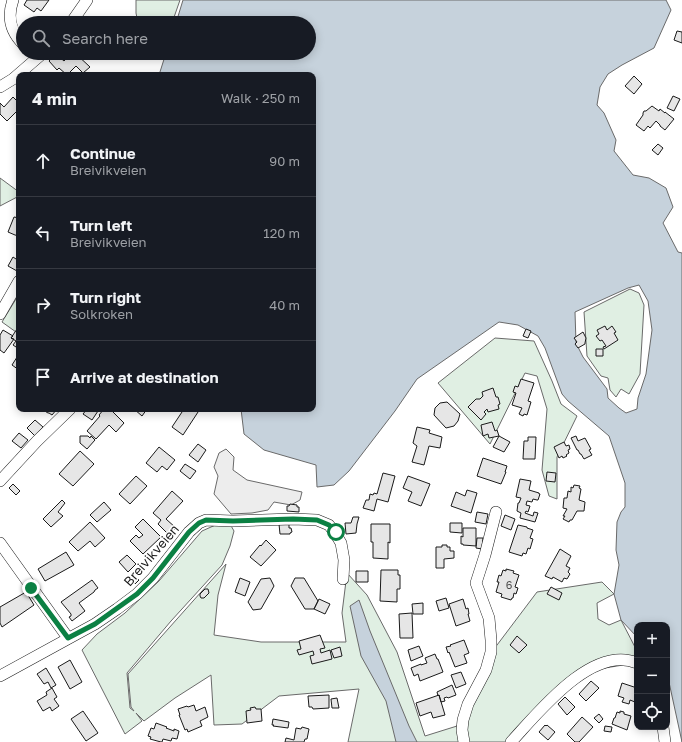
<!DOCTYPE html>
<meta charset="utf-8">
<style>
body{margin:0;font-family:"Golos Text",sans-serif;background:#20242c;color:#f1f3f6}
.controls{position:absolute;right:12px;bottom:12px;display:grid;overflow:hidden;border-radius:8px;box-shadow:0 2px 10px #0003}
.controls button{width:36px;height:36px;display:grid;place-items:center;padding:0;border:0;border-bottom:1px solid #363941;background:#171b24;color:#f1f3f6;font:20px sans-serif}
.stop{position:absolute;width:12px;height:12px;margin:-9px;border:3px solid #0b8043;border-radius:50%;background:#fff}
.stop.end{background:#0b8043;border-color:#fff;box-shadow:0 1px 4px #0008}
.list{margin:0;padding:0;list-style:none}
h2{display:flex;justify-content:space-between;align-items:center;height:52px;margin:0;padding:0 16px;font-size:17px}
h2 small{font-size:13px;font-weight:400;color:#9ea1a6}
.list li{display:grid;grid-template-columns:26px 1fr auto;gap:12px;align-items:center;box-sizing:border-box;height:72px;padding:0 16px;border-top:1px solid #363941}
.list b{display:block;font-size:15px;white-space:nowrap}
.list p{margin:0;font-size:13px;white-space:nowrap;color:#9ea1a6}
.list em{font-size:13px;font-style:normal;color:#9ea1a6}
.icon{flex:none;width:22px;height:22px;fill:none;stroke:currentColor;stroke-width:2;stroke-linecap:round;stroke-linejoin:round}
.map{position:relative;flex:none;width:682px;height:742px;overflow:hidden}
.search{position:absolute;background:#171b24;box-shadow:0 2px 10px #0003;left:16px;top:16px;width:300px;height:44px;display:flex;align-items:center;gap:10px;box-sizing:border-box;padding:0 14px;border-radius:22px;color:#9ea1a6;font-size:15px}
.panel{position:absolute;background:#171b24;box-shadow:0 2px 10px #0003;left:16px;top:72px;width:300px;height:340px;border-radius:8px}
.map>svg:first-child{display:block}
</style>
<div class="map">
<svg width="682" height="742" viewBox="0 0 682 742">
<rect width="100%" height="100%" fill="#fff"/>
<path fill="#e0efe3" stroke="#6a6a6a" d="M 136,0 L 180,0 L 172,23 L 138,23 L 136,13 Z
M 0,178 L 19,192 L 19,196 L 0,206 Z
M 630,289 L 639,293 L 644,305 L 640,374 L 629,394 L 621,389 L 616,397 L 610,390 L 608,378 L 601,376 L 587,356 L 584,312 Z
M 19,294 L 19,327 L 16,332 L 2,322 Z
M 495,338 L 534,341 L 552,381 L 561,404 L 577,416 L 557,457 L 557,499 L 549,496 L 542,470 L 547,409 L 537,376 L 525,373 L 490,444 L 438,383 Z
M 220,523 L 230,524 L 234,531 L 230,546 L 222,565 L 171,621 L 127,673 L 130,708 L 134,711 L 131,707 L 128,674 L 226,564 L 218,595 L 214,635 L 261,642 L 346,642 L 342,613 L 347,573 L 367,595 L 397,652 L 425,736 L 457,726 L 488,657 L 537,592 L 602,582 L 614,594 L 597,603 L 598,619 L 609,625 L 621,620 L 637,651 L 637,665 L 635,663 L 587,671 L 513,742 L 348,742 L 359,689 L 279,696 L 242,724 L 214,725 L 211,675 L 175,698 L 144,721 L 136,713 L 142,721 L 125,734 L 82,650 L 97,634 L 125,613 L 159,581 L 202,531 Z"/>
<path fill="#ededed" stroke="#6a6a6a" d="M 226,449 L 234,457 L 233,470 L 247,480 L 302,492 L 300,500 L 291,505 L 274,502 L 268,510 L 252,513 L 231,514 L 214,494 L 218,476 L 214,467 L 219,453 Z"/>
<path fill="#c6d2dc" stroke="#6a6a6a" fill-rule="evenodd" d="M 183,0 L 666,0 L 671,10 L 654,48 L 622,65 L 608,74 L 600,87 L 597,105 L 604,113 L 616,140 L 614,151 L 633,175 L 649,178 L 666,188 L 673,207 L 663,223 L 678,252 L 682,253 L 682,742 L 667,673 L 667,625 L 637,625 L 637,637 L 621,620 L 614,594 L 619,565 L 616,550 L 617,522 L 621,512 L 625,507 L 625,483 L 609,436 L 568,401 L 562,394 L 545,348 L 538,336 L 518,325 L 499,322 L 417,379 L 395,411 L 349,471 L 334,485 L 317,487 L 316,465 L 264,450 L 244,434 L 241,409 L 313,409 L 313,75 L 159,75 L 166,53 L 309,53 L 309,23 L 176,23 ZM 639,285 L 648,301 L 652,330 L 646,374 L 638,398 L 637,409 L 626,413 L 619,408 L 608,398 L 607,389 L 583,357 L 576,343 L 575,312 L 628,288 Z
M 359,600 L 370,631 L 409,726 L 417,742 L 396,742 L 386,701 L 361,656 L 350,606 Z"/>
<path fill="#e6e6e6" stroke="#1a1a1a" d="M 27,0 L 49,0 L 41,11 L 37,8 L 34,12 L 24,5 Z
M 677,31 L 682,32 L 682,43 L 674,40 Z
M 72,53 L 75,53 L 90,67 L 83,73 L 76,66 L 67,75 L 59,68 L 57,70 L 49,61 L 56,54 L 64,61 Z
M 634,76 L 642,84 L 634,94 L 625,86 Z
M 673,96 L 680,99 L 674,111 L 667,108 Z
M 13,97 L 19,103 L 19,115 L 16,112 L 7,121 L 0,114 L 0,103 L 4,107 Z
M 652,106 L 659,111 L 660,109 L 665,113 L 665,112 L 674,119 L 665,130 L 660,126 L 660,125 L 656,121 L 650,128 L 648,126 L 644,131 L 636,125 L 643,115 L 643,113 L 644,111 L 646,111 Z
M 658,144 L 663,148 L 658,155 L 652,150 Z
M 14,217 L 19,218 L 19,236 L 15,235 L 8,232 Z
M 13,257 L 19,261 L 19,269 L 17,271 L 8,266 Z
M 19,326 L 19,349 L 13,345 L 16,341 L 11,338 Z
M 605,326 L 607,330 L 612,326 L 616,332 L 614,333 L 618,340 L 604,349 L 603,347 L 606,346 L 602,340 L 600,341 L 596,336 L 599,334 L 597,330 Z
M 526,329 L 531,331 L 528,338 L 523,336 Z
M 3,330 L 13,336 L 11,338 L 14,339 L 4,353 L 0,350 L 0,335 Z
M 583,332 L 586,338 L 585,343 L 585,344 L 578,348 L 575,344 L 577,342 L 574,338 Z
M 596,349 L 603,349 L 603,356 L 596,356 Z
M 19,354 L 19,370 L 12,365 Z
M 521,379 L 534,383 L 528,401 L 531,402 L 527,415 L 524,414 L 523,416 L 519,414 L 522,408 L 512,405 L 516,393 L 513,392 L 515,386 L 518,387 Z
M 493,388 L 496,397 L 498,397 L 500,404 L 498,405 L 499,409 L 488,412 L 487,409 L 484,412 L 486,414 L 481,420 L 468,407 L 476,399 L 480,399 L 483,396 L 482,392 Z
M 447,402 L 460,414 L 458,421 L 454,426 L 446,428 L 434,415 L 435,408 L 440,403 Z
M 41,409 L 57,409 L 52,415 L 49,413 L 48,413 L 43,410 Z
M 87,409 L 95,409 L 98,411 L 92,420 L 83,414 Z
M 104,409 L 110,409 L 124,423 L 116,432 L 109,425 L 96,439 L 87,431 L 100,416 L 99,415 Z
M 134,409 L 147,409 L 142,416 Z
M 184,409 L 200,409 L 183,435 L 172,427 Z
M 35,420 L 43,427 L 35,436 L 27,428 Z
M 492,422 L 495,431 L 497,430 L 499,436 L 489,438 L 488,434 L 483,436 L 481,425 Z
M 417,427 L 430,430 L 429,433 L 442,437 L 440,448 L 429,446 L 424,465 L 412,462 L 417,446 L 413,443 Z
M 19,433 L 28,440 L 21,448 L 12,441 Z
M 80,436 L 88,436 L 90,438 L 91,436 L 95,440 L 87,449 L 80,443 Z
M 499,436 L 510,442 L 504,452 L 493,447 Z
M 576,436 L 578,441 L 585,438 L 591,449 L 589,450 L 592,455 L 584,459 L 581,454 L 580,454 L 578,450 L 577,450 L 571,438 Z
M 528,437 L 536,437 L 535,459 L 523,459 L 524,441 L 528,441 Z
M 564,442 L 566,446 L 569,445 L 570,449 L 568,450 L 569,453 L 566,455 L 567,456 L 563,458 L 562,456 L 559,458 L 554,447 Z
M 198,444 L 206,450 L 198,462 L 189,455 Z
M 159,447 L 175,460 L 167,470 L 162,466 L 157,472 L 146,463 Z
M 80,451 L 94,464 L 73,486 L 59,474 Z
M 483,458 L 507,466 L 505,472 L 506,472 L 501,484 L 477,476 Z
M 185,464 L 196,471 L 190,479 L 180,471 Z
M 547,472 L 556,473 L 555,482 L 546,481 Z
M 383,473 L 395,476 L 388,502 L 377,499 L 374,511 L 363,508 L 366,500 L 369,500 L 370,494 L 373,495 L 374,493 L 377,494 Z
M 136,476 L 147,486 L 130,504 L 119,494 Z
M 408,476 L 430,484 L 421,506 L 408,501 L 412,492 L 403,488 Z
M 520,479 L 531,481 L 529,490 L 539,493 L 539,494 L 540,494 L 538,500 L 537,500 L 533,499 L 532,502 L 527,501 L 526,505 L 530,506 L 528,512 L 526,511 L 525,513 L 533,516 L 534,512 L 538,513 L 535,522 L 520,518 L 521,513 L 517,511 L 518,503 L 519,503 L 521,498 L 516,497 Z
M 13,484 L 20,491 L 16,495 L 9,488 Z
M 574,485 L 580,486 L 579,488 L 581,489 L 579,500 L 585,502 L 584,511 L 577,511 L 572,520 L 570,520 L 569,522 L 563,519 L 565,516 L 563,516 L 567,509 L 563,508 L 564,498 L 567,498 L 568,491 L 571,492 L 571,487 L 573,488 Z
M 467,490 L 477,493 L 471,513 L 451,506 L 456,492 L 465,496 Z
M 172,491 L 183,501 L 166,519 L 176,528 L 169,535 L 158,524 L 161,520 L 153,513 Z
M 62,500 L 65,503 L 58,512 L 63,516 L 51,527 L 43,519 Z
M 104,502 L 111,510 L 97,522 L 90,515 Z
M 290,504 L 297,505 L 297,507 L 299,507 L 299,512 L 287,511 L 287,506 L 289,506 Z
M 477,512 L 488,514 L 486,524 L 475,522 Z
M 505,515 L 515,519 L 511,530 L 501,526 Z
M 353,517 L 359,517 L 357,524 L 356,533 L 346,534 L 345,523 L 351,523 Z
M 143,519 L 161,537 L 143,554 L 130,541 L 136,535 L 139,538 L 143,535 L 135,527 Z
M 90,522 L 105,538 L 95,547 L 90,541 L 78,551 L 69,542 Z
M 289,523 L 289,528 L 291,528 L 292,532 L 290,533 L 290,534 L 280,534 L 279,524 Z
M 450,523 L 462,523 L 462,533 L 450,532 Z
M 371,524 L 390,524 L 390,543 L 388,542 L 388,559 L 373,558 L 373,542 L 371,542 Z
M 518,525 L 527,527 L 527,528 L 533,530 L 530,538 L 533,539 L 530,549 L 528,548 L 526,554 L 523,553 L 522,556 L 509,552 Z
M 463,528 L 476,528 L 476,546 L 463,545 L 463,544 L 461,544 L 461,536 L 463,537 Z
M 477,538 L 483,538 L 482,549 L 476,548 Z
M 266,540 L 276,550 L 261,566 L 250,557 L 260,545 L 261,546 Z
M 442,545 L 447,545 L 447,547 L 450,547 L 450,551 L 454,551 L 454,558 L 444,559 L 444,568 L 436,568 L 436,547 L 442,547 Z
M 560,549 L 571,556 L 566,566 L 570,568 L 568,572 L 570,574 L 567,579 L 564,578 L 562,582 L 553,577 L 552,579 L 545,576 Z
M 66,552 L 74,565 L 45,581 L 38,569 Z
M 127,555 L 136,564 L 128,572 L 119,562 Z
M 506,569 L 514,571 L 513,573 L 519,575 L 515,587 L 518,588 L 516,594 L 514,593 L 513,598 L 512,598 L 511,600 L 501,597 L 502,594 L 496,592 L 499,582 L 497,582 L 499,575 L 501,576 L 503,570 L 506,571 Z
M 381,570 L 398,570 L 398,575 L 400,575 L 400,589 L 397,589 L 397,602 L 380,601 Z
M 356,571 L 368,571 L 368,582 L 356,582 Z
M 133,574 L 139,580 L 135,584 L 129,578 Z
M 240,578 L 250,582 L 245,596 L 235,592 Z
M 270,578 L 274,586 L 261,609 L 253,610 L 248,602 L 261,579 Z
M 295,578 L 304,578 L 318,601 L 314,609 L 305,609 L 291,586 Z
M 92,580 L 98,588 L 95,590 L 94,592 L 79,603 L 85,611 L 72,621 L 69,617 L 71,616 L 71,614 L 61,602 Z
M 551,587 L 562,593 L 559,600 L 547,594 Z
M 205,589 L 208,589 L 209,593 L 204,598 L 201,598 L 200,596 L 200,594 Z
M 26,592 L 34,605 L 2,627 L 0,623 L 0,607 Z
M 446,598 L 449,608 L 439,611 L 436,601 Z
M 319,599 L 330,604 L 325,614 L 314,609 Z
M 463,599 L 466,609 L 468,608 L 469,614 L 468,614 L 470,621 L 456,626 L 449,604 Z
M 423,603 L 423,614 L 413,614 L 412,604 Z
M 412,613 L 413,638 L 400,638 L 399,614 Z
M 320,635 L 325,648 L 320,649 L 321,653 L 330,650 L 332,659 L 312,664 L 310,656 L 314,655 L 313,651 L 299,655 L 297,650 L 301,649 L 299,641 Z
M 517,636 L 527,645 L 519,653 L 510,645 Z
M 464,640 L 469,653 L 464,655 L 467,663 L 455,667 L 449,652 L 448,653 L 446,647 L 451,646 L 450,645 Z
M 419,646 L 423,656 L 411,661 L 408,650 Z
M 340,647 L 342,656 L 334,658 L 331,650 Z
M 435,654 L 437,659 L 438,659 L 443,672 L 420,681 L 418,674 L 414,676 L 411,668 L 421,664 L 421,665 L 427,663 L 425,658 Z
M 70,660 L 82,682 L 70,689 L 58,667 Z
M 46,668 L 56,685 L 51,688 L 48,682 L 44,684 L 37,674 Z
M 461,672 L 466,684 L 456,688 L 451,675 Z
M 591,681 L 599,688 L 586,701 L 579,694 Z
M 622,683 L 637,688 L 637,697 L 635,702 L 630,700 L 629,704 L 622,702 L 624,698 L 618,696 Z
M 452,685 L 456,695 L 448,698 L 447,697 L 444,698 L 445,701 L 441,702 L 439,695 L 438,696 L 437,692 Z
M 52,688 L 57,697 L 54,699 L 59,706 L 52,711 L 50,707 L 43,711 L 37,701 L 47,695 L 46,692 Z
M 329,695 L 329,708 L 313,709 L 312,707 L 309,707 L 308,696 Z
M 439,695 L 445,715 L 433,718 L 431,712 L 420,716 L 416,703 Z
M 565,697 L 575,707 L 567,715 L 558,704 Z
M 337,698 L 339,708 L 332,708 L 331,699 Z
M 194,705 L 196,711 L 205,707 L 208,717 L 200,721 L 202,726 L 188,732 L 187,729 L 185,730 L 179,715 L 180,715 L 178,709 L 187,706 L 188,707 Z
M 255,707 L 256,709 L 261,709 L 262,721 L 247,723 L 246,711 L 251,710 L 250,708 Z
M 83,711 L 98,733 L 86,741 L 71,719 Z
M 620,711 L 624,712 L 624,714 L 631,716 L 627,730 L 612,724 L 614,718 L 615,718 L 617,712 L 620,713 Z
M 599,714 L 603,719 L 599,723 L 594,718 Z
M 582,717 L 593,727 L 579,742 L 575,742 L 567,734 Z
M 273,719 L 289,722 L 288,728 L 273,726 L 274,725 L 272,725 Z
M 156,723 L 167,727 L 166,728 L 174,731 L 174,729 L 179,731 L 177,739 L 172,738 L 171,741 L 163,739 L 162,742 L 161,742 L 150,739 L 151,737 L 148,736 L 151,728 L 154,729 Z
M 545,725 L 546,726 L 547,725 L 555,732 L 548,740 L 539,732 Z
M 605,726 L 612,727 L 611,732 L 604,731 Z
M 302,727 L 309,729 L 307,739 L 305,739 L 304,742 L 285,742 L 286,738 L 294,740 L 296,728 L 301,729 Z"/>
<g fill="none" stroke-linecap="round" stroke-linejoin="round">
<g stroke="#1a1a1a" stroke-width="12">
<path id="minor" d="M 13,0 C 7,17 10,31 23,44
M 71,23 L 87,0
M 0,87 L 13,79 L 43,53
M 0,314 L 19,281
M 0,481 L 37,441 L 70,409
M 0,543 L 68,638
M 0,676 L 95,624 L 117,609 L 137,594 L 153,578 L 189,532 L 199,523 L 206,520 L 233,521 L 293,519 L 317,520 L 329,525 L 335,533 L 341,543 L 344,560 L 343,579
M 663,727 L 665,742
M 464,742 L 462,730 L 463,720 L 468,704 L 486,670 L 491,652 L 491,640 L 489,618 L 476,583 L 485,555 L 496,512
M 511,742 C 538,713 592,644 637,663"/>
</g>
<use href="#minor" stroke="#fff" stroke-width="11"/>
</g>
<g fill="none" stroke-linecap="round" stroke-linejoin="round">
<path stroke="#0b8043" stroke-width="5" d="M 31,588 L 68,638 L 95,624 L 137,594 L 153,578 L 189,532 L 199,523 L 206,520 L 233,521 L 293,519 L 317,520 L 329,525 L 336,532"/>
</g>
<g text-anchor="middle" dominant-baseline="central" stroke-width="3" stroke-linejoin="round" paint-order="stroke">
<g font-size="11" fill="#4d4d4d">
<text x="509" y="584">6</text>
</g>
<g font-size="13" fill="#1a1a1a" stroke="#fff">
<text transform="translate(151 555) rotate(-49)">Breivikveien</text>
</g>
</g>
</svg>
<div class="controls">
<button>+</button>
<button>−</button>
<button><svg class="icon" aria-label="locate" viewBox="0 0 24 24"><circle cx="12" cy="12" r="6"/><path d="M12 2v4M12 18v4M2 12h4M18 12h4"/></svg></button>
</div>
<div class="stop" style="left:336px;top:532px"></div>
<div class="stop end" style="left:31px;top:588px"></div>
<div class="search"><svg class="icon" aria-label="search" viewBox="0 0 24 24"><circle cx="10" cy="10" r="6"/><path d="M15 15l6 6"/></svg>Search here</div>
<section class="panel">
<h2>4 min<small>Walk · 250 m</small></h2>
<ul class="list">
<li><svg class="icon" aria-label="ahead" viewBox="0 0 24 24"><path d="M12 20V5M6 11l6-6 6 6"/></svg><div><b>Continue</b><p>Breivikveien</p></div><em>90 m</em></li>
<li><svg class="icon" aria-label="left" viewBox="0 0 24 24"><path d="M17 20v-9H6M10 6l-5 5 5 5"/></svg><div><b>Turn left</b><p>Breivikveien</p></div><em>120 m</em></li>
<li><svg class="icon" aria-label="right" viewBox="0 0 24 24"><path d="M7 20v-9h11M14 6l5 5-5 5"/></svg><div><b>Turn right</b><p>Solkroken</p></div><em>40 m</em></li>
<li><svg class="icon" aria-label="arrive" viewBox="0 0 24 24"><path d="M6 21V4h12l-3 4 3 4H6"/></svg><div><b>Arrive at destination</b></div></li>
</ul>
</section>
</div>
